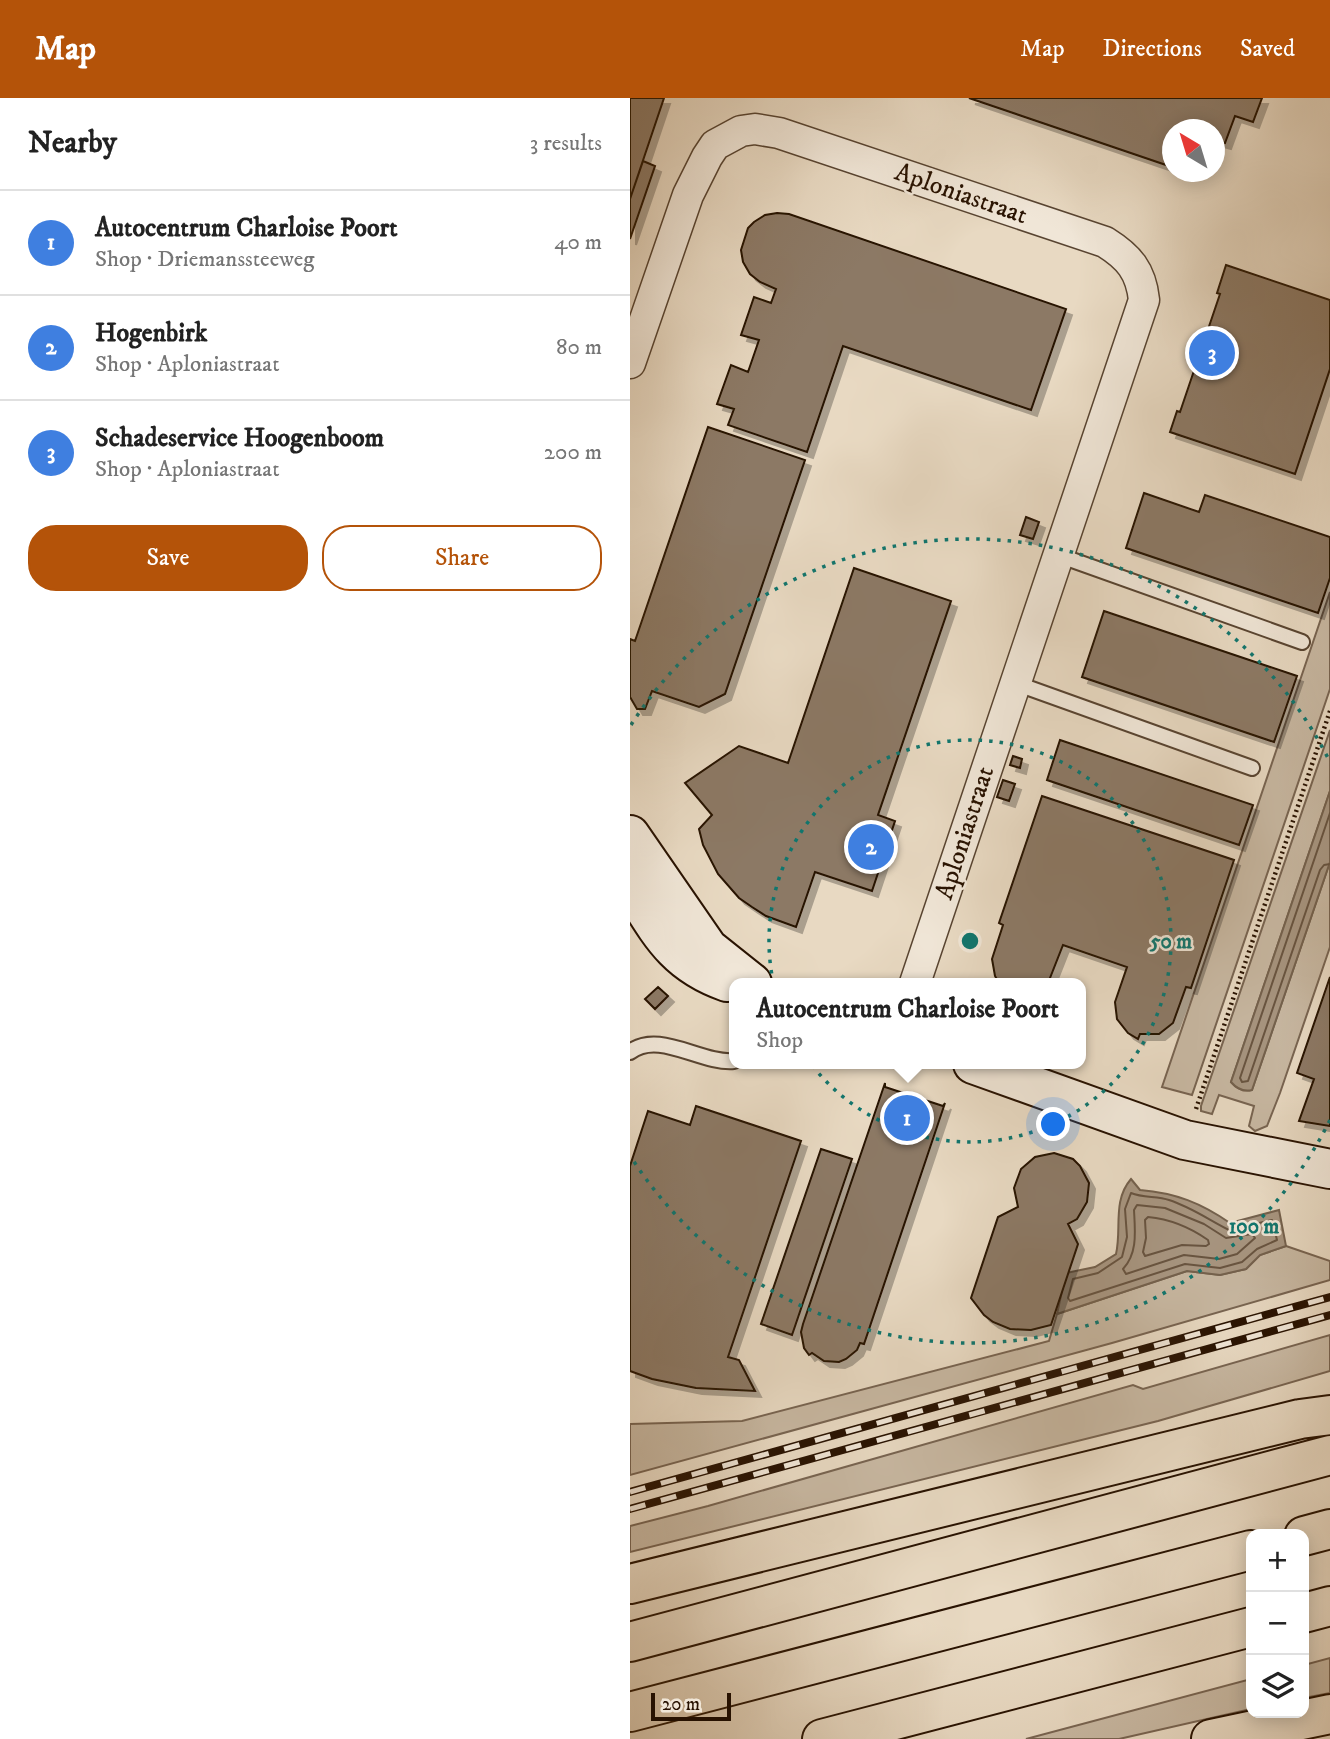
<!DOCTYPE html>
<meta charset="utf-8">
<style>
body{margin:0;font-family:"IM FELL DW Pica",serif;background:#f6f6f6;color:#222}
.controls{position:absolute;right:21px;bottom:21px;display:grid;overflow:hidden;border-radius:14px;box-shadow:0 4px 18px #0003}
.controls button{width:63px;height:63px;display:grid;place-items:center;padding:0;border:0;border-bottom:2px solid #e0e0e0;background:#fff;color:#222;font:35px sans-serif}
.compass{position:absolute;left:532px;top:21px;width:63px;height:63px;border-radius:50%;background:#fff;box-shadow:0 4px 18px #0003;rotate:322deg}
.scale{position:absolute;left:21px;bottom:18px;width:80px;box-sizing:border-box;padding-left:7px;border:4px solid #281201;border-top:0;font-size:19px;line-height:24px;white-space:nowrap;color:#281201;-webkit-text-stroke:5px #f0e6d7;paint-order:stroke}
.you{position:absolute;left:424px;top:1027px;width:24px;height:24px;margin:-18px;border:5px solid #fff;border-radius:50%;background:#1a73e8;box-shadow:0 0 0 10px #1a73e833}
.badge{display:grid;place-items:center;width:46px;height:46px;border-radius:50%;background:#b45309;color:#fff;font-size:23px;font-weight:700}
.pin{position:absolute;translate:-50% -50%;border:4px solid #fff;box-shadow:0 2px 7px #0006}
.popup{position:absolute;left:99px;top:880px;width:357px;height:91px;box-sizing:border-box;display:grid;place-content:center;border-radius:14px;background:#fff;filter:drop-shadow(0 2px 5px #0005);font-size:23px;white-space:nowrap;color:#767676}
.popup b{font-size:26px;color:#222}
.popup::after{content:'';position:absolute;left:50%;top:100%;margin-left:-14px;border:14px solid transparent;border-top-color:#fff}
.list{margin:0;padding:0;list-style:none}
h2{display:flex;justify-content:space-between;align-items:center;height:91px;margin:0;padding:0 28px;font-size:30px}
h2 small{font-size:23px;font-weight:400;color:#767676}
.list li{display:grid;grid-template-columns:46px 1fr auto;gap:21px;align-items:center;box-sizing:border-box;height:105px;padding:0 28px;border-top:2px solid #e0e0e0}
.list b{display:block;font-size:26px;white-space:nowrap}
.list p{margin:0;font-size:23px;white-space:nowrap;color:#767676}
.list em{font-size:23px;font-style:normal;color:#767676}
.actions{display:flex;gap:14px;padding:21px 28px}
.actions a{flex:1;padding:16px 0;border:2px solid #b45309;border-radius:28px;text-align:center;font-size:24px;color:#b45309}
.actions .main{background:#b45309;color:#fff}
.icon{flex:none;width:38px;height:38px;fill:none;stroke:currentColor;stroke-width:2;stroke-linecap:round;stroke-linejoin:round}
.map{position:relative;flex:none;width:700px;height:1641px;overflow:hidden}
header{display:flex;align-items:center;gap:42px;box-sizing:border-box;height:98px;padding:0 35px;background:#b45309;color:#fff}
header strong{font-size:33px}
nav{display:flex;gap:38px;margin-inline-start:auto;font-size:24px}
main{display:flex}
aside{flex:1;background:#fff}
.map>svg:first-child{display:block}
</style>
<header>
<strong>Map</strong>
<nav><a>Map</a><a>Directions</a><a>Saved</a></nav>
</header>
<main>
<aside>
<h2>Nearby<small>3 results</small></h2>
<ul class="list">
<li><span class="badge" style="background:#3f7fe0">1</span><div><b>Autocentrum Charloise Poort</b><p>Shop · Driemanssteeweg</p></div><em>40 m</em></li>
<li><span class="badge" style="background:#3f7fe0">2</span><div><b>Hogenbirk</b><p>Shop · Aploniastraat</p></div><em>80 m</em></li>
<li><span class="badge" style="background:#3f7fe0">3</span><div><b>Schadeservice Hoogenboom</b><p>Shop · Aploniastraat</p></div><em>200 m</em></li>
</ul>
<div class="actions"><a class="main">Save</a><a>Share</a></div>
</aside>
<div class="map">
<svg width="700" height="1641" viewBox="0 0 700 1641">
<defs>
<filter id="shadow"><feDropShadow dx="6" dy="6" stdDeviation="0" flood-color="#0004"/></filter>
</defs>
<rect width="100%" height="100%" fill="#e8d9c2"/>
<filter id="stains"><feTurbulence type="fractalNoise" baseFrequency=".00286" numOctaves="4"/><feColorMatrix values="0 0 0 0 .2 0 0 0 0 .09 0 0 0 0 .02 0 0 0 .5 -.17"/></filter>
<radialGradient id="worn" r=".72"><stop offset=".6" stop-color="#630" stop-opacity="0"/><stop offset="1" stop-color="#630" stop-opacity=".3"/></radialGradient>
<path fill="#c7b7a1" stroke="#786451" stroke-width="2" d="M 700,494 L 700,591 L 562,997 L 532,989 Z
M 700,632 L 700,693 L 601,984 C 607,991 614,994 622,992 L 700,764 L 700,849 L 650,995 L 637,1028 L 625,1033 L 619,1028 L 624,1008 L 589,997 L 582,1016 L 571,1013 L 571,1008 Z
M 656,1148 L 700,1163 L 700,1182 L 482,1245 L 0,1377 L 0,1326 L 112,1323 L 419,1243 L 427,1216 L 557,1173 L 590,1177 L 616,1171 L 630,1157 Z
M 700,1237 L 700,1273 L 528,1323 L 0,1454 L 0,1428 L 78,1408 L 503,1287 L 513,1291 Z
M 700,1560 L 700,1595 L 674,1600 L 674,1567 Z
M 621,1581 L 621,1611 L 489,1641 L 396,1641 Z"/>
<path fill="#a79580" stroke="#74614d" stroke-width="2" d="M 700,693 L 700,764 L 622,992 C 614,994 607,991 601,984 Z
M 501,1081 L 510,1092 C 546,1095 571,1105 600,1125 L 649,1112 L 656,1148 L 630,1157 L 616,1171 L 590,1177 L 557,1173 L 427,1216 L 436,1175 L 465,1169 L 486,1156 C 492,1131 482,1103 501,1081 Z"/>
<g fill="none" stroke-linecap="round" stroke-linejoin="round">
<path stroke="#685440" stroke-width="2" d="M 700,715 L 610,980 L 612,984 L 618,983 L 690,772 L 694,767 L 700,766
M 501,1095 C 513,1100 527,1098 539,1102 C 561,1109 579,1122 599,1132 L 642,1122 L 647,1142 L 627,1151 L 612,1164 L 590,1170 L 555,1166 L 440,1203 L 438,1200 L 443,1181 L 468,1175 L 492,1159 L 497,1139 L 495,1111 Z
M 507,1107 L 535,1110 L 574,1126 L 596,1140 L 622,1136 L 625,1140 L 607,1156 L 589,1161 L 554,1157 L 496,1176 L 493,1171 C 508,1155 505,1133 504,1112 Z
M 518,1119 C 539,1121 561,1130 578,1142 L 579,1146 L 576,1148 L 552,1147 L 515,1158 L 513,1154 L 516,1140 L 515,1122 Z"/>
</g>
<path fill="#8c7965" stroke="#281201" stroke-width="2" filter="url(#shadow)" d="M 0,0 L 34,0 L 0,101 Z
M 339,0 L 632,0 L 623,24 L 605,18 L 595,45 L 584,42 L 584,32 L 542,32 L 542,69 Z
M 13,63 L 25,68 L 0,141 L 0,101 Z
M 147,115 L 159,116 L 436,211 L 401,312 L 213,248 L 177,354 L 98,327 L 104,311 L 87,306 L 101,267 L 118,274 L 129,242 L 111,237 L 124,199 L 141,205 L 146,191 L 130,184 L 120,176 L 113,164 L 111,152 L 118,130 L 124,124 L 135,117 Z
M 596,167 L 700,202 L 700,271 L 665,376 L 540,334 L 547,313 L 550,314 L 590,196 L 587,195 Z
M 78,329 L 175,362 L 95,596 L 69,609 L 22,593 L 15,611 L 7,611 L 0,599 L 0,541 L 5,543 Z
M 514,395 L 569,414 L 575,397 L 700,439 L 700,480 L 688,515 L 496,450 Z
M 396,419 L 409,424 L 403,441 L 390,437 Z
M 224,470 L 321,503 L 248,717 L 265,723 L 259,741 L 260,748 L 256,748 L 257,756 L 254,757 L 242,793 L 185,774 L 166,829 L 136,818 L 122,809 L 109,800 L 88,776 L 73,747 L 69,731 L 82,717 L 55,685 L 109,648 L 158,665 Z
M 474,513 L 667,578 L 644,644 L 452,579 Z
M 430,642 L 623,707 L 609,747 L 417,682 Z
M 383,658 L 392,661 L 390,670 L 380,667 Z
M 373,682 L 385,686 L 379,703 L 367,699 Z
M 412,698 L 604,762 L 561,890 L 556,889 L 543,925 L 529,936 L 510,936 L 508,941 L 498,935 L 487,921 L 485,904 L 497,869 L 433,847 L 418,885 L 369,885 L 365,878 L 362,861 L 373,827 L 369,825 Z
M 700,879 L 700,1028 L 669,1023 L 684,981 L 667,975 Z
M 28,889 L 38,898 L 25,911 L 15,901 Z
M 255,985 L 255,989 L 313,1008 L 315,1005 L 234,1246 L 230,1245 L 227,1252 L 216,1261 L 209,1264 L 194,1263 L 182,1255 L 179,1257 L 174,1250 L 171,1234 L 173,1226 Z
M 66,1008 L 171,1043 L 98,1259 L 109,1262 L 125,1293 L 66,1290 L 22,1281 L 0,1273 L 0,1068 L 18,1013 L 60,1027 Z
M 191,1051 L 222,1061 L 162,1237 L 131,1226 Z
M 424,1055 L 443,1061 L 450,1068 L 459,1085 L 457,1104 L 447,1121 L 438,1126 L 448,1146 L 421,1227 L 401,1232 L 380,1231 L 363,1224 L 354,1217 L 341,1200 L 368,1119 L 388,1109 L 384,1090 L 391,1071 L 405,1059 Z"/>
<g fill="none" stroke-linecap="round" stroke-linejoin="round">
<g stroke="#584431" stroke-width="18">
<path id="lane" d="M 428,457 L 672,544
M 385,585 L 622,670
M 0,954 C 29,932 71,966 104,963"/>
</g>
<g stroke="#584431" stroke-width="33">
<path id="street" d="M 0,265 L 58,97 L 77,59 L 85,47 L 111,33 L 125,31 L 149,35 L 475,144 C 499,159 511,173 514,202 L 285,885"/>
</g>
<g stroke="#281201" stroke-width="42">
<path id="secondary" d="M 0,737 L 78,850 L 122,885
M 0,788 C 29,833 43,865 97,884
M 343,966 L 555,1042 L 700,1071"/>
</g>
<g stroke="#281201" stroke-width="42">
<path id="highway" d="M 674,1438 L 700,1431
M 0,1486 L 670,1321 L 700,1317
M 674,1515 L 700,1508
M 0,1544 L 700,1357
M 0,1614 L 621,1452
M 192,1641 L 621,1529
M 581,1641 L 700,1616"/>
</g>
<path stroke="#281201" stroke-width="4.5" stroke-dasharray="2 3.5" stroke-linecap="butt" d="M 566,1011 L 700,613"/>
<use href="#lane" stroke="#f0e6d7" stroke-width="14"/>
<use href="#street" stroke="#f0e6d7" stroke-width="30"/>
<use href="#secondary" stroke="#f0e6d7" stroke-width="38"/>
<use href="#highway" stroke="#e8d9c2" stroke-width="38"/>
<g stroke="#281201" stroke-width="8">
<path id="rail" d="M 0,1394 L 700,1199
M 0,1411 L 700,1217"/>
</g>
<use href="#rail" stroke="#f0e6d7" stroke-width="5" stroke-dasharray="16" stroke-linecap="butt"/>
</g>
<g fill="none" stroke="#0f766e" stroke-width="3.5" stroke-dasharray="3.5 7">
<circle cx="340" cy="843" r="201"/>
<path d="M700 1022A402 402 0 0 1 1 1059M1 627A402 402 0 0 1 700 664"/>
</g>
<g text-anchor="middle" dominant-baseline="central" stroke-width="5" stroke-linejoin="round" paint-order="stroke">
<g font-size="26" fill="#281201" stroke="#f0e6d7">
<text transform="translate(331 96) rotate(19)">Aploniastraat</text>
<text transform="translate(335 735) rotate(-72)">Aploniastraat</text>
</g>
</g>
<circle cx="340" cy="843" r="10" fill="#0f766e" stroke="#f0e6d7" stroke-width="3.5"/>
<g font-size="21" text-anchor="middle" font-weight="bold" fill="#0f766e" stroke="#f0e6d7" stroke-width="5" stroke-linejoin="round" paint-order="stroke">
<text x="541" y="850">50 m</text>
<text x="624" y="1135">100 m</text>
</g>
<rect width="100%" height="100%" filter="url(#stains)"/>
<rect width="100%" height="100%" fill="url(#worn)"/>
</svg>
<div class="controls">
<button>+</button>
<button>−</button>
<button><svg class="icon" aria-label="layers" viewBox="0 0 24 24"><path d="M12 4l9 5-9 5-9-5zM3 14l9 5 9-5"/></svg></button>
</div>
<svg class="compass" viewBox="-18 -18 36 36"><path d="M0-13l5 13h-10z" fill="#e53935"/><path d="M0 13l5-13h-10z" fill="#767676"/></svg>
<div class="scale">20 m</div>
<div class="you"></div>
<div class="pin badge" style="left:277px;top:1020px;background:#3f7fe0">1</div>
<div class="popup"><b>Autocentrum Charloise Poort</b>Shop</div>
<div class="pin badge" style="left:241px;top:749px;background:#3f7fe0">2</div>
<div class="pin badge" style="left:582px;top:255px;background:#3f7fe0">3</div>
</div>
</main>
